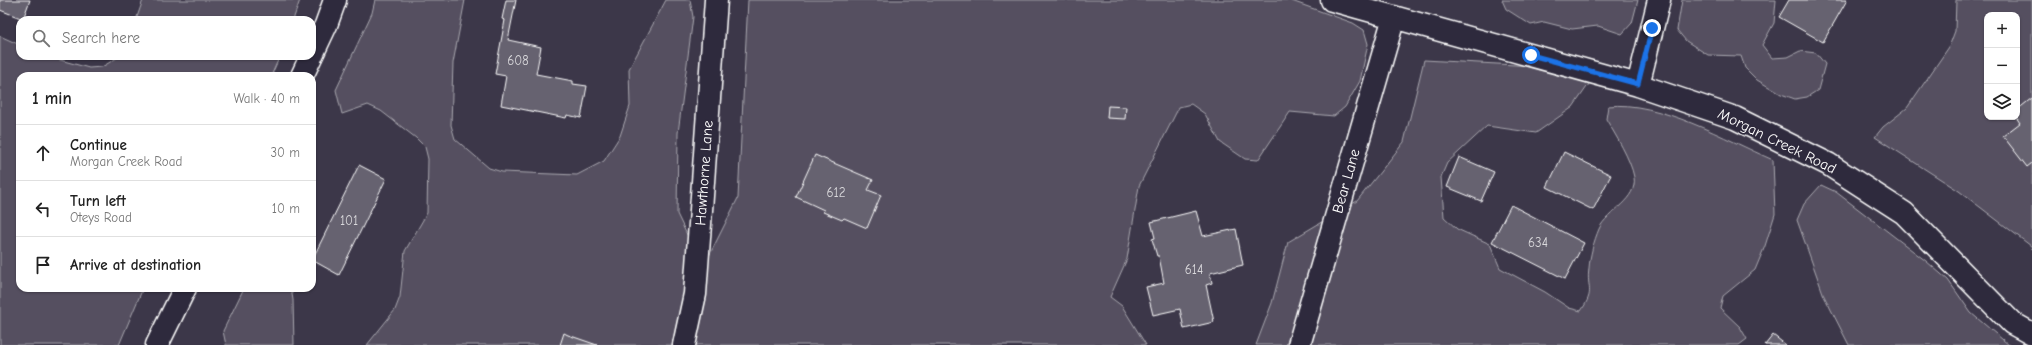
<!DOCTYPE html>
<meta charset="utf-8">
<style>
body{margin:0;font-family:"Comic Neue",sans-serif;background:#f6f6f6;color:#222}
.controls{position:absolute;right:12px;top:12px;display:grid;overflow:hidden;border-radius:8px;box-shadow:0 1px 3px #0004}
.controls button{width:36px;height:36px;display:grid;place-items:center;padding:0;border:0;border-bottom:1px solid #e0e0e0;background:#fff;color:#222;font:20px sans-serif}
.stop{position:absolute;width:12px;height:12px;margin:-9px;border:3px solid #1a73e8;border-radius:50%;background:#fff}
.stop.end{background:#1a73e8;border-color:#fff;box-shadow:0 1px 4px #0008}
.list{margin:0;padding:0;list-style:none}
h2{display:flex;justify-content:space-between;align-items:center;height:52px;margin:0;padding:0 16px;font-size:17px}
h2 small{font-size:13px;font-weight:400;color:#767676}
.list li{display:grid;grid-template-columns:26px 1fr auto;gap:12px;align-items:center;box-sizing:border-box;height:56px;padding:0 16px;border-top:1px solid #e0e0e0}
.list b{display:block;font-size:15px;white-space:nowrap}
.list p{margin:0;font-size:13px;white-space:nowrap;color:#767676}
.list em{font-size:13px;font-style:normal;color:#767676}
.icon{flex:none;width:22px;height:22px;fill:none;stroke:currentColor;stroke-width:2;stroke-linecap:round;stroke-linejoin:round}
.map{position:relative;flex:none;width:2032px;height:345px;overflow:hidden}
.search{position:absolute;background:#fff;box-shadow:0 1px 3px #0004;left:16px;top:16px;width:300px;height:44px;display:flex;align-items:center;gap:10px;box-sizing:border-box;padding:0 14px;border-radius:12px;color:#767676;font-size:15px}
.panel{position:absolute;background:#fff;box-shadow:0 1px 3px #0004;left:16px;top:72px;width:300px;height:220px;border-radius:12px}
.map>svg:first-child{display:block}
</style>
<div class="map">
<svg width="2032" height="345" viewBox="0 0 2032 345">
<rect width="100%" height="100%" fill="#3c3749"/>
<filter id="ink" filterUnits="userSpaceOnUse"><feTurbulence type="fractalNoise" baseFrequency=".025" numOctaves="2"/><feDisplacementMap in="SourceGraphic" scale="8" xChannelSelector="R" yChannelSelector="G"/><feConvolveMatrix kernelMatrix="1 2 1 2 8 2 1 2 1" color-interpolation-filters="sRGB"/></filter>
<g filter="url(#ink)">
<path fill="#555060" stroke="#aaa8b0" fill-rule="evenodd" d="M 143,0 L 300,0 L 293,20 L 136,20 Z
M 375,0 L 465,0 L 453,63 L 451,125 L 455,139 L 489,168 L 502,172 L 577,175 L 604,161 L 620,136 L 630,106 L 629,69 L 666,0 L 690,0 L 693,17 L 678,133 L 677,214 L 703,268 L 738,198 L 748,0 L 1289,0 L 1353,23 L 1364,30 L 1368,44 L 1360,81 L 1345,107 L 1334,116 L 1290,112 L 1258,160 L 1245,159 L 1220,142 L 1205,114 L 1191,104 L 1179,107 L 1139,186 L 1127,259 L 1110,297 L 1122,306 L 1146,345 L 367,345 L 395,310 L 400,297 L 405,251 L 427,213 L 428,159 L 425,147 L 416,138 L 381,111 L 368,105 L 342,114 L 336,90 L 372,13 Z
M 1502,0 L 1638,0 L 1632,23 L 1622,34 L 1598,26 L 1572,29 L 1544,22 L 1531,25 L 1506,9 Z
M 1682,0 L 1776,0 L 1774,23 L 1762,45 L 1772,58 L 1788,57 L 1800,51 L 1816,53 L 1825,64 L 1818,90 L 1807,97 L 1795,99 L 1781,94 L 1757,80 L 1745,68 L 1741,56 L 1708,55 L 1686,41 L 1677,30 Z
M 1956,0 L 2032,0 L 2032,249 L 2031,246 L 1959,191 L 1875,137 L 1883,127 L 1907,108 L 1949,47 L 1955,31 ZM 1987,15 L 2017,15 L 2017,117 L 1987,117 Z
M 0,36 L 20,45 L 20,56 L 46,56 L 89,68 L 102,67 L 120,56 L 280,56 L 271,76 L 20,76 L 20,288 L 143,288 L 119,345 L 0,345 Z
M 1424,60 L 1552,67 L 1579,76 L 1589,84 L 1573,107 L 1536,133 L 1487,126 L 1447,163 L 1441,177 L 1444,217 L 1457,229 L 1490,244 L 1500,268 L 1545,292 L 1569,308 L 1581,311 C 1596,289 1586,290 1589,268 C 1590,255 1594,241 1599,229 C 1607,211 1638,200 1634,177 C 1631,160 1615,134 1606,119 L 1608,106 C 1658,100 1727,140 1773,160 L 1775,214 L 1765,246 L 1755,270 L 1723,296 L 1720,308 L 1740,327 L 1747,339 L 1739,345 L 1256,345 L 1272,303 L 1288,242 L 1357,201 L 1404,142 Z
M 1821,185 L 1836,192 L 1926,261 L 1948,280 L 1971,313 L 2009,345 L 1849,345 L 1824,296 L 1797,220 L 1804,204 Z
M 244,288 L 291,288 L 293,300 L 294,345 L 226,345 L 223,331 Z"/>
<path fill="#666270" stroke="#fff" d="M 0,0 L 30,0 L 23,19 L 0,10 Z
M 506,0 L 516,0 L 508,40 L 541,47 L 536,74 L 573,81 L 573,84 L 587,86 L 581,118 L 567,115 L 566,118 L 501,105 L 506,76 L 495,74 L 505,20 L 502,19 Z
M 1789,0 L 1847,0 L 1823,42 L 1779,17 Z
M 2032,98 L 2032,163 L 2027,167 L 2003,136 L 2020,123 L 2016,117 L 2017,117 L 2017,110 Z
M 1108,106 L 1126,107 L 1125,119 L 1107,118 Z
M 1564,152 L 1611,175 L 1593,210 L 1547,187 Z
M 815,155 L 873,180 L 868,190 L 881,195 L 867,228 L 844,218 L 842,220 L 823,212 L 824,210 L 796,197 Z
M 1459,157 L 1494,172 L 1481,201 L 1447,187 Z
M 359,165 L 386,179 L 339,275 L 312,260 Z
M 1511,205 L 1584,243 L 1565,279 L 1492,242 Z
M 1196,211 L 1203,236 L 1236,229 L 1243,265 L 1210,273 L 1212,283 L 1206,285 L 1214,322 L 1184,329 L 1180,309 L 1153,315 L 1146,287 L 1164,283 L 1159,256 L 1157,256 L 1152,239 L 1155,238 L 1151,222 Z
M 564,333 L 568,335 L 597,345 L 560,345 Z
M 1773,335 L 1786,345 L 1765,345 Z"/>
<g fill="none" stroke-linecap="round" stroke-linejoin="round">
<g stroke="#fff" stroke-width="25">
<path id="minor" d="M 1332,0 L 1638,85 L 1735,118 L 1828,164 L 1904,213 L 2012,323 L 2032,334
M 302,76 L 326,25 L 335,0
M 1638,85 L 1659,0
M 157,345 L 185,288
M 684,345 L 695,294 L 716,0
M 1299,345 L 1394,17"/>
</g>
<use href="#minor" stroke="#2f2a3d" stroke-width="22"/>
</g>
</g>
<g fill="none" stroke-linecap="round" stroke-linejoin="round" filter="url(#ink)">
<path stroke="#1a73e8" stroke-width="5" d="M 1531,55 L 1638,84 L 1652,28"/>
</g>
<g text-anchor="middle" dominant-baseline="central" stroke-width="3" stroke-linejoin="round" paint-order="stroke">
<g font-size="13" fill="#d9d8db">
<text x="518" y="60">608</text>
<text x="836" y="192">612</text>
<text x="349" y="220">101</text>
<text x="1538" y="242">634</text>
<text x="1194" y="269">614</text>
</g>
<g font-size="15" fill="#fff" stroke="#2f2a3d">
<text transform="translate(1777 141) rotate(26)">Morgan Creek Road</text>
<text transform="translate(704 173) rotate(-86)">Hawthorne Lane</text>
<text transform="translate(1346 181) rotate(-74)">Bear Lane</text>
</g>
</g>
</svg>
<div class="controls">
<button>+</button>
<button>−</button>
<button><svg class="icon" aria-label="layers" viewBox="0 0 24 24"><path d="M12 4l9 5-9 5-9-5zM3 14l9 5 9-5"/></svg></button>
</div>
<div class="stop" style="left:1531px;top:55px"></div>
<div class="stop end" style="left:1652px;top:28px"></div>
<div class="search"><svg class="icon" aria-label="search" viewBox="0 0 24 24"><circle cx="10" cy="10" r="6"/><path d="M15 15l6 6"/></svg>Search here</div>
<section class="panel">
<h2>1 min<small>Walk · 40 m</small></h2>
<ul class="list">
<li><svg class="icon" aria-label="ahead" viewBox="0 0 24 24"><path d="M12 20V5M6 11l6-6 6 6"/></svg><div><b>Continue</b><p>Morgan Creek Road</p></div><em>30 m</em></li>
<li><svg class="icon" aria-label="left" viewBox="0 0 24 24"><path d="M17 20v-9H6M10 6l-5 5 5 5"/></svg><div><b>Turn left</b><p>Oteys Road</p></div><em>10 m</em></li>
<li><svg class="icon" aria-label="arrive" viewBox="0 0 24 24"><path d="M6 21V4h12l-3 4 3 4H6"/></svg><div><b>Arrive at destination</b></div></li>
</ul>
</section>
</div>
